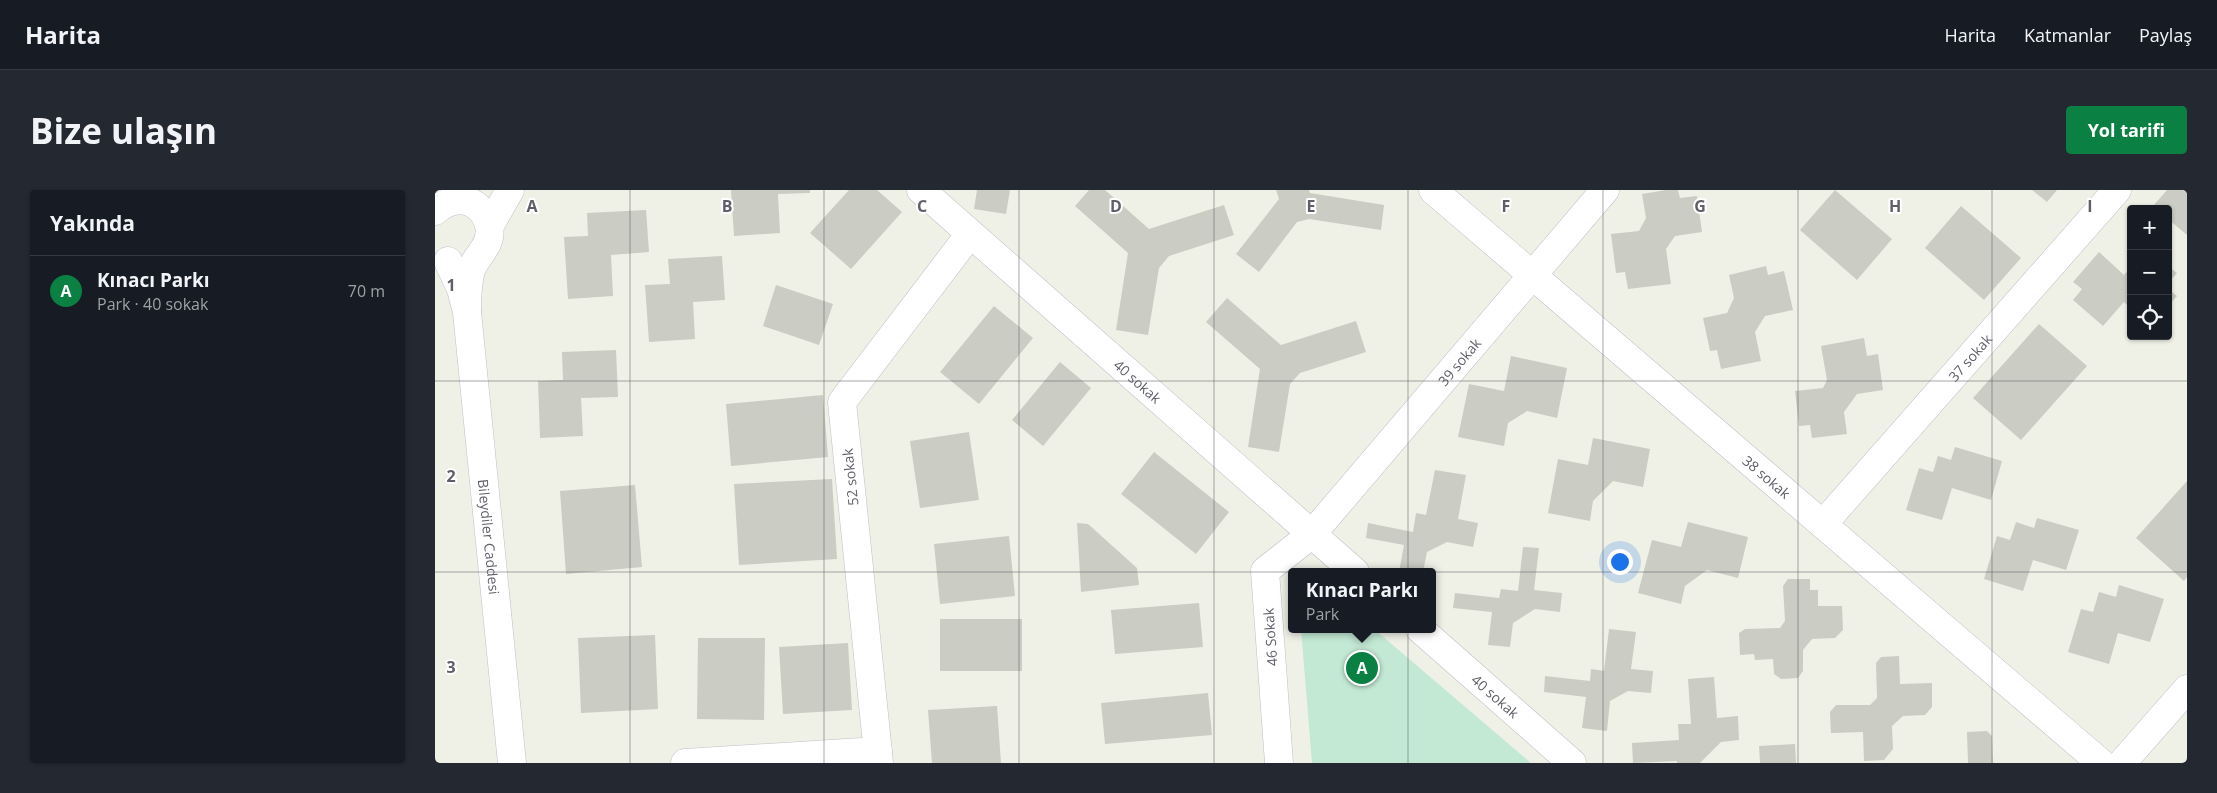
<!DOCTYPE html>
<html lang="tr">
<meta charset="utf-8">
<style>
body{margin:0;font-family:"Open Sans",sans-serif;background:#242831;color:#f1f3f6}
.controls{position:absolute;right:15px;top:15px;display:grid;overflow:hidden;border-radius:5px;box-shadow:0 1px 4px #0004}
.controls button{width:45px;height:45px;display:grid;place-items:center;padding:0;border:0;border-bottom:1px solid #363941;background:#171b24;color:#f1f3f6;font:25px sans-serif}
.you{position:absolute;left:1184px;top:371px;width:18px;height:18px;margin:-12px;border:4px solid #fff;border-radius:50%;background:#1a73e8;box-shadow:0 0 0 8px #1a73e833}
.badge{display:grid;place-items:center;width:32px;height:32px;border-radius:50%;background:#0b8043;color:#fff;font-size:16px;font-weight:700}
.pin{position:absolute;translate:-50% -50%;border:2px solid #fff;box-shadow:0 1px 5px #0006}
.popup{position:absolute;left:853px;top:378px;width:148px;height:65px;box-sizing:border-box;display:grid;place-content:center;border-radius:5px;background:#171b24;filter:drop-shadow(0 1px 4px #0005);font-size:16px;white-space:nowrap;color:#9ea1a6}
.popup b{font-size:19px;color:#f1f3f6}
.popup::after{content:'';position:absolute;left:50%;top:100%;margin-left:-10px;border:10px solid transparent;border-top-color:#171b24}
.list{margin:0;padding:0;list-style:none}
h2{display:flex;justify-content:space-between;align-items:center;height:65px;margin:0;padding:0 20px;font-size:21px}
h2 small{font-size:16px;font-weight:400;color:#9ea1a6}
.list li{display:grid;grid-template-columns:32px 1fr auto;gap:15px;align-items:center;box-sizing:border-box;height:70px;padding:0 20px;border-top:1px solid #363941}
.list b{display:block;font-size:19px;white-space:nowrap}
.list p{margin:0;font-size:16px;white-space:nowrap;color:#9ea1a6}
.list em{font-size:16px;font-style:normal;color:#9ea1a6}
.icon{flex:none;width:28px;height:28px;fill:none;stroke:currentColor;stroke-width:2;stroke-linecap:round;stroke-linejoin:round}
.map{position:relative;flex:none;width:1752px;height:573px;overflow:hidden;border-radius:5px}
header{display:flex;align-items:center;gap:30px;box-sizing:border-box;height:70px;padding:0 25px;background:#171b24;border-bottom:1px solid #363941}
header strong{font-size:24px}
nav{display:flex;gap:28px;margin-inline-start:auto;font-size:18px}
.intro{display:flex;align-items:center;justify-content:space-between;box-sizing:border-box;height:120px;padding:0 30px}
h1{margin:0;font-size:35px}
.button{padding:12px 22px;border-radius:5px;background:#0b8043;color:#fff;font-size:18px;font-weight:700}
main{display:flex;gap:30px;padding:0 30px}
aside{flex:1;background:#171b24;border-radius:5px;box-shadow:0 1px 4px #0004}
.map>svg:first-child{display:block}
</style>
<header>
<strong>Harita</strong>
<nav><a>Harita</a><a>Katmanlar</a><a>Paylaş</a></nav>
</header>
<div class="intro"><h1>Bize ulaşın</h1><a class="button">Yol tarifi</a></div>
<main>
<aside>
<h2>Yakında<small></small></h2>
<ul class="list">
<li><span class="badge">A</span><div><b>Kınacı Parkı</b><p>Park · 40 sokak</p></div><em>70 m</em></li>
</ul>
</aside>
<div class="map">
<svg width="1752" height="573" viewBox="0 0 1752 573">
<rect width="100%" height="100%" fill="#eff1e7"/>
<path fill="#c3e9d4" d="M 866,439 L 939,439 L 1096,573 L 877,573 Z"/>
<path fill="#cbccc3" d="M 296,0 L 375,0 L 375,3 L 343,4 L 345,43 L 299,46 Z
M 414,0 L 442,0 L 467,22 L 416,79 L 375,43 Z
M 542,0 L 575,0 L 571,24 L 539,19 Z
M 654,0 L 670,0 L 714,39 L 789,15 L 799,45 L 734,66 L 724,78 L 713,145 L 681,140 L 693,63 L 640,16 Z
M 841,0 L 874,0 L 875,3 L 949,15 L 946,40 L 874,29 L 862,32 L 824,82 L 801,64 L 844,9 Z
M 1231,0 L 1243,0 L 1245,8 L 1262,6 L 1267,42 L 1240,46 L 1231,59 L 1236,94 L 1193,99 L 1190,82 L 1181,83 L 1176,44 L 1204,41 L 1211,28 L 1207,4 Z
M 1400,0 L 1457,49 L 1422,90 L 1365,40 Z
M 1597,0 L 1622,0 L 1612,12 Z
M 1732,0 L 1752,0 L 1752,45 L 1733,29 L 1733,19 L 1721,19 L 1718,16 Z
M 1526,16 L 1586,68 L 1549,110 L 1490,58 Z
M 211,20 L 214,62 L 176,65 L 178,106 L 133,109 L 129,47 L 153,46 L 152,23 Z
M 1664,62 L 1689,85 L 1696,77 L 1696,118 L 1689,112 L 1668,136 L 1638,110 L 1647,99 L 1638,92 Z
M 287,66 L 290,110 L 258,112 L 260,149 L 214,152 L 210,95 L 235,94 L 233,69 Z
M 1331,76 L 1333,85 L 1349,81 L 1358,120 L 1330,126 L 1320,142 L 1326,171 L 1286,179 L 1282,160 L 1275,161 L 1268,128 L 1292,123 L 1299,108 L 1294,85 Z
M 1733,76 L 1742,83 L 1733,93 Z
M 341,95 L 398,114 L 384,155 L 328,136 Z
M 1733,99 L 1742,106 L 1733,116 Z
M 792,108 L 846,155 L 921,131 L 931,162 L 865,183 L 855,194 L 844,262 L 813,257 L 825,179 L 771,132 Z
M 559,116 L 598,148 L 544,214 L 505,182 Z
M 1604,134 L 1652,176 L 1586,250 L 1538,208 Z
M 1429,148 L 1432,166 L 1443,164 L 1448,200 L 1422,204 L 1409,222 L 1412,244 L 1377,248 L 1375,235 L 1364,236 L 1360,201 L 1388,198 L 1392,190 L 1386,156 Z
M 181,160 L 183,207 L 146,208 L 148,246 L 105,248 L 103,191 L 128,190 L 127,162 Z
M 1076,166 L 1132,178 L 1122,228 L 1092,221 L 1073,233 L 1069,256 L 1023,247 L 1034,194 L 1069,201 Z
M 625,172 L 656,198 L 608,256 L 577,230 Z
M 388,205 L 393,267 L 296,276 L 291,214 Z
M 534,242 L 544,310 L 485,318 L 475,251 Z
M 1158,248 L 1215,259 L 1208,297 L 1178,291 L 1158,311 L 1155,331 L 1113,323 L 1123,269 L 1153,275 Z
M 1520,257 L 1567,271 L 1556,310 L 1517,298 L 1507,330 L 1471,320 L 1484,278 L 1498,282 L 1503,266 L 1516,270 Z
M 719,262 L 794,322 L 761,364 L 686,304 Z
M 1000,280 L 1031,285 L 1023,329 L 1043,333 L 1038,357 L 1012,352 L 992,362 L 988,382 L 964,382 L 969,355 L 931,348 L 933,333 L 978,342 L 981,323 L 991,325 Z
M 397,289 L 402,369 L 304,375 L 299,294 Z
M 1752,291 L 1752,387 L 1749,391 L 1701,348 Z
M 200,295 L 207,377 L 131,384 L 125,301 Z
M 1602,328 L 1644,340 L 1631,380 L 1598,370 L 1588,401 L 1549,389 L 1562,346 L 1575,350 L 1581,332 L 1599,338 Z
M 1253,332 L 1313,347 L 1303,388 L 1272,380 L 1250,396 L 1246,414 L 1203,403 L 1217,350 L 1246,357 Z
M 642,333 L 653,334 L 702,378 L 704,395 L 646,402 Z
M 574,346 L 580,406 L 505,414 L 499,354 Z
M 1088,357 L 1104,358 L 1099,400 L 1127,403 L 1125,422 L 1100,419 L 1078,433 L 1075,457 L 1053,455 L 1057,422 L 1018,418 L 1020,403 L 1064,408 L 1066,399 L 1083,401 Z
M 1353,389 L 1375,389 L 1375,400 L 1383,400 L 1383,416 L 1407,416 L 1408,440 L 1400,448 L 1377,449 L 1368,460 L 1368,481 L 1363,488 L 1346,489 L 1339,484 L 1338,469 L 1320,470 L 1319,464 L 1305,465 L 1304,443 L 1310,439 L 1345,438 L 1350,431 L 1348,396 Z
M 1684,395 L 1729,409 L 1715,452 L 1683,443 L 1674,474 L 1633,462 L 1646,419 L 1658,422 L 1664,402 L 1681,407 Z
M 764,413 L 768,457 L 680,464 L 676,420 Z
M 505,429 L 587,429 L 587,481 L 505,481 Z
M 1174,439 L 1201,442 L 1196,479 L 1218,481 L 1216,503 L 1193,501 L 1175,511 L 1172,541 L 1147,538 L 1151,507 L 1109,502 L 1110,486 L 1155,491 L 1156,479 L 1169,481 Z
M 220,445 L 223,519 L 146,523 L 143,448 Z
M 263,448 L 330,448 L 329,530 L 262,529 Z
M 413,453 L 417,520 L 348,524 L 344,457 Z
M 1464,466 L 1465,494 L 1497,493 L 1497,517 L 1490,525 L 1468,526 L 1457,536 L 1458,559 L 1449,570 L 1429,571 L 1428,542 L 1396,543 L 1395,522 L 1401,515 L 1435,515 L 1442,508 L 1441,473 L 1446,467 Z
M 1279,487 L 1282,528 L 1303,526 L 1304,550 L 1286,552 L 1265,573 L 1242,573 L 1242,571 L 1198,573 L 1197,553 L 1244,550 L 1243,534 L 1256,534 L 1253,489 Z
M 773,503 L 777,545 L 670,554 L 666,513 Z
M 562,516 L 566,573 L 497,573 L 493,520 Z
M 1552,541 L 1557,546 L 1558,573 L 1533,573 L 1532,542 Z
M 1360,554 L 1361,573 L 1325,573 L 1324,556 Z"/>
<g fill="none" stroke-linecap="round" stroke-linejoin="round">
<g stroke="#bfbec6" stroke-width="29">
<g id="street">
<path id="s1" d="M 486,0 L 920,382"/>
<path id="s2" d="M 998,0 L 1666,573"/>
<path id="s3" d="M 1388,334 L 1682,0"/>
<path id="s4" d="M 985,439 L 1137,573"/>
<path d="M 250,573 L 443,561"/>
<path d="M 444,573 L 407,212 L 535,44"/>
<path id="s5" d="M 844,573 L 830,381 L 877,344 L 1170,0"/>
<path d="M 1687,573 L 1752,499"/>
</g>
</g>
<g stroke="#bfbfc8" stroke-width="29">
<g id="secondary">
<path d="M 0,21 C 9,13 19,8 32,11 C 51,17 61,40 50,57 C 46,65 39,71 36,80 C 32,94 32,108 32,122 L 26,99 L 13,71"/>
<path d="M 55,35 L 75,0"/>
<path id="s6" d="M 32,122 L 77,573"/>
</g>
</g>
<use href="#street" stroke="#fff" stroke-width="28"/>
<use href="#secondary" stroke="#fff" stroke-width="28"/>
</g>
<path fill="none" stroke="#5e5f68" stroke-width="1" stroke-opacity="0.55" d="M 195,0 L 195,573M 389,0 L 389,573M 584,0 L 584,573M 779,0 L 779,573M 973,0 L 973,573M 1168,0 L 1168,573M 1363,0 L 1363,573M 1557,0 L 1557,573M 0,191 L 1752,191M 0,382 L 1752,382"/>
<g text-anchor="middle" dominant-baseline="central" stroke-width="4" stroke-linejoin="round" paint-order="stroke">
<g font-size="14" fill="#5e5f68" stroke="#fff">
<text stroke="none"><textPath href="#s3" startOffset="222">37 sokak</textPath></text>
<text stroke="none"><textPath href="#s5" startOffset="479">39 sokak</textPath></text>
<text stroke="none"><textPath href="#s1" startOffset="289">40 sokak</textPath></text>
<text transform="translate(415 287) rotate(-96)">52 sokak</text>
<text stroke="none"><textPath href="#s2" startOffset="440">38 sokak</textPath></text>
<text stroke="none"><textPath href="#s6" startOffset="226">Bileydiler Caddesi</textPath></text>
<text transform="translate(835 447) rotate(-94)">46 Sokak</text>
<text stroke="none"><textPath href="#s4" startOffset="101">40 sokak</textPath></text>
</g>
</g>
<g font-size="16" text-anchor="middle" font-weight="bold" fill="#5e5f68" stroke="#fff" stroke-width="4" stroke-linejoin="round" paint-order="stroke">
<text x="97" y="22">A</text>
<text x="292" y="22">B</text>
<text x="487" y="22">C</text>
<text x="681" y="22">D</text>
<text x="876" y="22">E</text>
<text x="1071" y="22">F</text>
<text x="1265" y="22">G</text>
<text x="1460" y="22">H</text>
<text x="1655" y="22">I</text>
<text x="16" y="101">1</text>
<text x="16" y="292">2</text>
<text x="16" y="483">3</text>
</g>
</svg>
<div class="controls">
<button>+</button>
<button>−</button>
<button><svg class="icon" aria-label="locate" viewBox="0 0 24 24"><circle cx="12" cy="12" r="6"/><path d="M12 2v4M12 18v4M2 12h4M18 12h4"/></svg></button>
</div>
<div class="you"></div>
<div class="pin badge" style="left:927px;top:478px">A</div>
<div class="popup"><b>Kınacı Parkı</b>Park</div>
</div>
</main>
